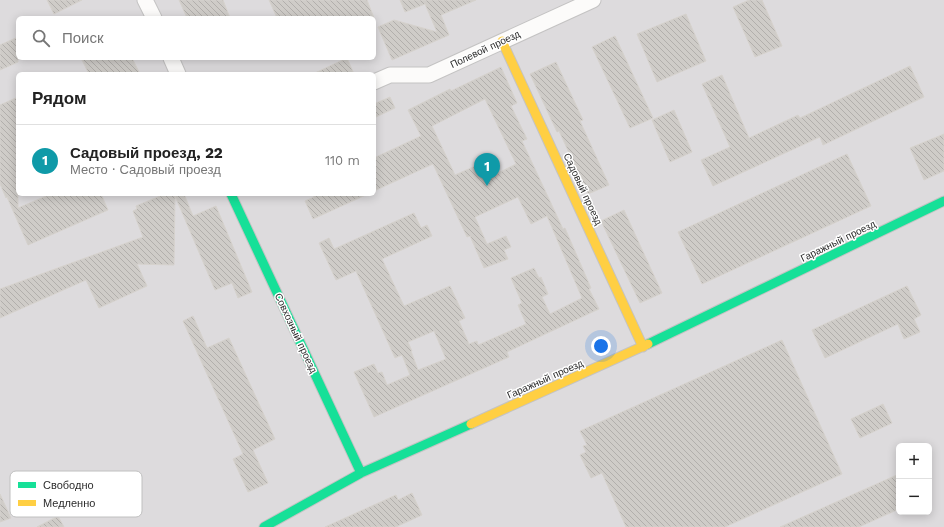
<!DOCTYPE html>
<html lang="ru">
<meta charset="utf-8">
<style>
body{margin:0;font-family:"Work Sans",sans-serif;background:#f2f2f2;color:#222}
.controls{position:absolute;right:12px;bottom:12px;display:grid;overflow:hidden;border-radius:6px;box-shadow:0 2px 10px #0003}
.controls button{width:36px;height:36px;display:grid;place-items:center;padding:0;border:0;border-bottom:1px solid #e0e0e0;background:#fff;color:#222;font:20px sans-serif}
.you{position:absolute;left:601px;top:346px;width:14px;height:14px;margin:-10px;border:3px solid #fff;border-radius:50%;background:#1a73e8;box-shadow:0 0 0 6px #1a73e833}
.badge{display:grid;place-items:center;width:26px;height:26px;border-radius:50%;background:#6f6d6b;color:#fff;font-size:13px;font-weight:700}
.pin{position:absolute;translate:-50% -33px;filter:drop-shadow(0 1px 2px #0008)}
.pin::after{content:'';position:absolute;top:21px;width:14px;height:12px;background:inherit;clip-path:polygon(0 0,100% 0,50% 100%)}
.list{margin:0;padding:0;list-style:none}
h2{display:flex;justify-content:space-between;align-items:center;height:52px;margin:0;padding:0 16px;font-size:17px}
h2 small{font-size:13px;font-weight:400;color:#767676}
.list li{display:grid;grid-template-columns:26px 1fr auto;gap:12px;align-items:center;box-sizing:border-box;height:72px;padding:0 16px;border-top:1px solid #e0e0e0}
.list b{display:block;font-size:15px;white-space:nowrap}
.list p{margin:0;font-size:13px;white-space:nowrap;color:#767676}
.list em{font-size:13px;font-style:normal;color:#767676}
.icon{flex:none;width:22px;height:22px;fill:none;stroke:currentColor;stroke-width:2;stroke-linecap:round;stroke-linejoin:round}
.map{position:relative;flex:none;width:944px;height:527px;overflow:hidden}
.search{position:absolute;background:#fff;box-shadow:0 2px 10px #0003;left:16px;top:16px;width:360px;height:44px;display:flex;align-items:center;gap:10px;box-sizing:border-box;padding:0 14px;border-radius:6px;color:#767676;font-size:15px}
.panel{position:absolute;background:#fff;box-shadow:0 2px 10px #0003;left:16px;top:72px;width:360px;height:124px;border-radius:6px}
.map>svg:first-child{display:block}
</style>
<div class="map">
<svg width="944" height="527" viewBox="0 0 944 527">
<defs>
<pattern id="building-back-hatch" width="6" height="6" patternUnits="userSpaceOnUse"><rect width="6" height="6" fill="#cfccc8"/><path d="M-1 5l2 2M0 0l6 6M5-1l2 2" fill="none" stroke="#b2afac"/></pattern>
</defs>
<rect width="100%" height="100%" fill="#ebe6e1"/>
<path fill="#dddbdd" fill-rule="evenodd" d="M 0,0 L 944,0 L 944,527 L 0,527 ZM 18,18 L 374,18 L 374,58 L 18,58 ZM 18,74 L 374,74 L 374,194 L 18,194 ZM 899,446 L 929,446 L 929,512 L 899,512 Z"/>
<path fill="url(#building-back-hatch)" stroke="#d6d2cd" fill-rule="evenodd" d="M 47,0 L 82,0 L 54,14 Z
M 179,0 L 223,0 L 230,18 L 187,18 Z
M 269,0 L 367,0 L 374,18 L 277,18 Z
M 400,0 L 476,0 L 441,15 L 449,35 L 392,60 L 378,27 L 394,20 L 437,32 L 425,4 L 405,12 Z
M 749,0 L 762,0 L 782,46 L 755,57 L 733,7 Z
M 686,14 L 706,61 L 657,82 L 637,34 Z
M 615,36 L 653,118 L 630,128 L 592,47 Z
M 18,37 L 18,62 L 0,70 L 0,45 Z
M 81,58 L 132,58 L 140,74 L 89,74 Z
M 347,58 L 354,74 L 313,74 Z
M 556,62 L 583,120 L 580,121 L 609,185 L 588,194 L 559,131 L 557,132 L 530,74 Z
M 910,66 L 924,97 L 823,145 L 820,137 L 713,186 L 701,160 L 730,147 L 702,84 L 722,75 L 749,138 L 798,115 L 800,118 Z
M 501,67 L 517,103 L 511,106 L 527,139 L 522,141 L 563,229 L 565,228 L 591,288 L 589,289 L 599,309 L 507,352 L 509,357 L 374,417 L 354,372 L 374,364 L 378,373 L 382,372 L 387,385 L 410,375 L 402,355 L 395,358 L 356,271 L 336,280 L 319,243 L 329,238 L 334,249 L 414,213 L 421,228 L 427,225 L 432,236 L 382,259 L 404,306 L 450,286 L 465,318 L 459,321 L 469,344 L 477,341 L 478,345 L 526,324 L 518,305 L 522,303 L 511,278 L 534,268 L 539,278 L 541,277 L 548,294 L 542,297 L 550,314 L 582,298 L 547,216 L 531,224 L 518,197 L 475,217 L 487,244 L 506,236 L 511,247 L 504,250 L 508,259 L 484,268 L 470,236 L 467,237 L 433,164 L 374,191 L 374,158 L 421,136 L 408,110 L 450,89 L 451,91 ZM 485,99 L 516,164 L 496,174 L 489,160 L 455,175 L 432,126 ZM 434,331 L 446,359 L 418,370 L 411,351 L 412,351 L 408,342 Z
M 18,97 L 18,208 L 51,194 L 101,194 L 108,210 L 28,245 L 7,197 L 6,198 L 0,184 L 0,105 Z
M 390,97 L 395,108 L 374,118 L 374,104 Z
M 674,110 L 692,152 L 670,162 L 652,120 Z
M 944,134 L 944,171 L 924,180 L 910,148 Z
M 847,154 L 871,206 L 702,284 L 678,232 Z
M 165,194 L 184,194 L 193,216 L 216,206 L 252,292 L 238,298 L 232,283 L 215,290 L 175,196 L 174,265 L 137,264 L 147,286 L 99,308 L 86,280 L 0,318 L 0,289 L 143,237 L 133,211 L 137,209 L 136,206 Z
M 313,194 L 368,194 L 313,219 L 305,201 L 314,197 Z
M 624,210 L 662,293 L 640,303 L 601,221 Z
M 907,286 L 921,315 L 914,319 L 920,332 L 904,339 L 898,324 L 825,358 L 812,330 Z
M 193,316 L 207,348 L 229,338 L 275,439 L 253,450 L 268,483 L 248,492 L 233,459 L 243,454 L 183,321 Z
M 782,340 L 842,474 L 725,527 L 626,527 L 602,473 L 591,478 L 580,455 L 586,452 L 583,446 L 587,445 L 580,431 Z
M 883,404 L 892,423 L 860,438 L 851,419 Z
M 899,474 L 899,509 L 859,527 L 780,527 Z
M 412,493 L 422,515 L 396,527 L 325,527 L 396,495 L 398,500 Z
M 0,494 L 11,518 L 0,522 Z
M 58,516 L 64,527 L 37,527 Z"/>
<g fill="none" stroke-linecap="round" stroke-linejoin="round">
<g stroke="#c4c3c3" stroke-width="17">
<path id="street" d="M 145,0 L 154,18
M 171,58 L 178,74
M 374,82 L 390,75 L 429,75 L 593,0"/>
</g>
<g stroke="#c4c3c3" stroke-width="11">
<path id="fast" d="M 231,194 L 361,473
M 648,344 L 944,201
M 264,527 L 361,473 L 471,424"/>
</g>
<g stroke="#c4c3c3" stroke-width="11">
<path id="slow" d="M 502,41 L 643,347
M 471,424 L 648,344"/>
</g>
<use href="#street" stroke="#fcfbfa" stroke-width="15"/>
<use href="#fast" stroke="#16e098" stroke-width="9"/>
<use href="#slow" stroke="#ffcf43" stroke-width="9"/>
</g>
<g text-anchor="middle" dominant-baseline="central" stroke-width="3" stroke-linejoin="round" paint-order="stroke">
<g font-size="10" fill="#2c2c2c" stroke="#fff">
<text transform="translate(485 49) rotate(-25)">Полевой проезд</text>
<text transform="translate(583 189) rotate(65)">Садовый проезд</text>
<text transform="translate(838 241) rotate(-26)">Гаражный проезд</text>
<text transform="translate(296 333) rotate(65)">Совхозный проезд</text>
<text transform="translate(545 379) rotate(-24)">Гаражный проезд</text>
</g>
</g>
<rect x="10" y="471" width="132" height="46" rx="6" fill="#fff" stroke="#c0c0c0" stroke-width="1"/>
<rect x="18" y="482" width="18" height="6" fill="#16e098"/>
<rect x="18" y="500" width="18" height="6" fill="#ffcf43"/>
<g font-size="11" fill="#2c2c2c">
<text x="43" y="489">Свободно</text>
<text x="43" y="507">Медленно</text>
</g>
</svg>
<div class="controls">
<button>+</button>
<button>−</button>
</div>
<div class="you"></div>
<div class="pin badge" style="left:487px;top:186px;background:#0f9aa8">1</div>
<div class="search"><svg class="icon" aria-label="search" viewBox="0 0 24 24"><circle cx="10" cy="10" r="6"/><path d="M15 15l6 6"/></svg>Поиск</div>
<section class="panel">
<h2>Рядом<small></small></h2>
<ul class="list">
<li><span class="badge" style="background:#0f9aa8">1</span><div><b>Садовый проезд, 22</b><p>Место · Садовый проезд</p></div><em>110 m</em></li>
</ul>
</section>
</div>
